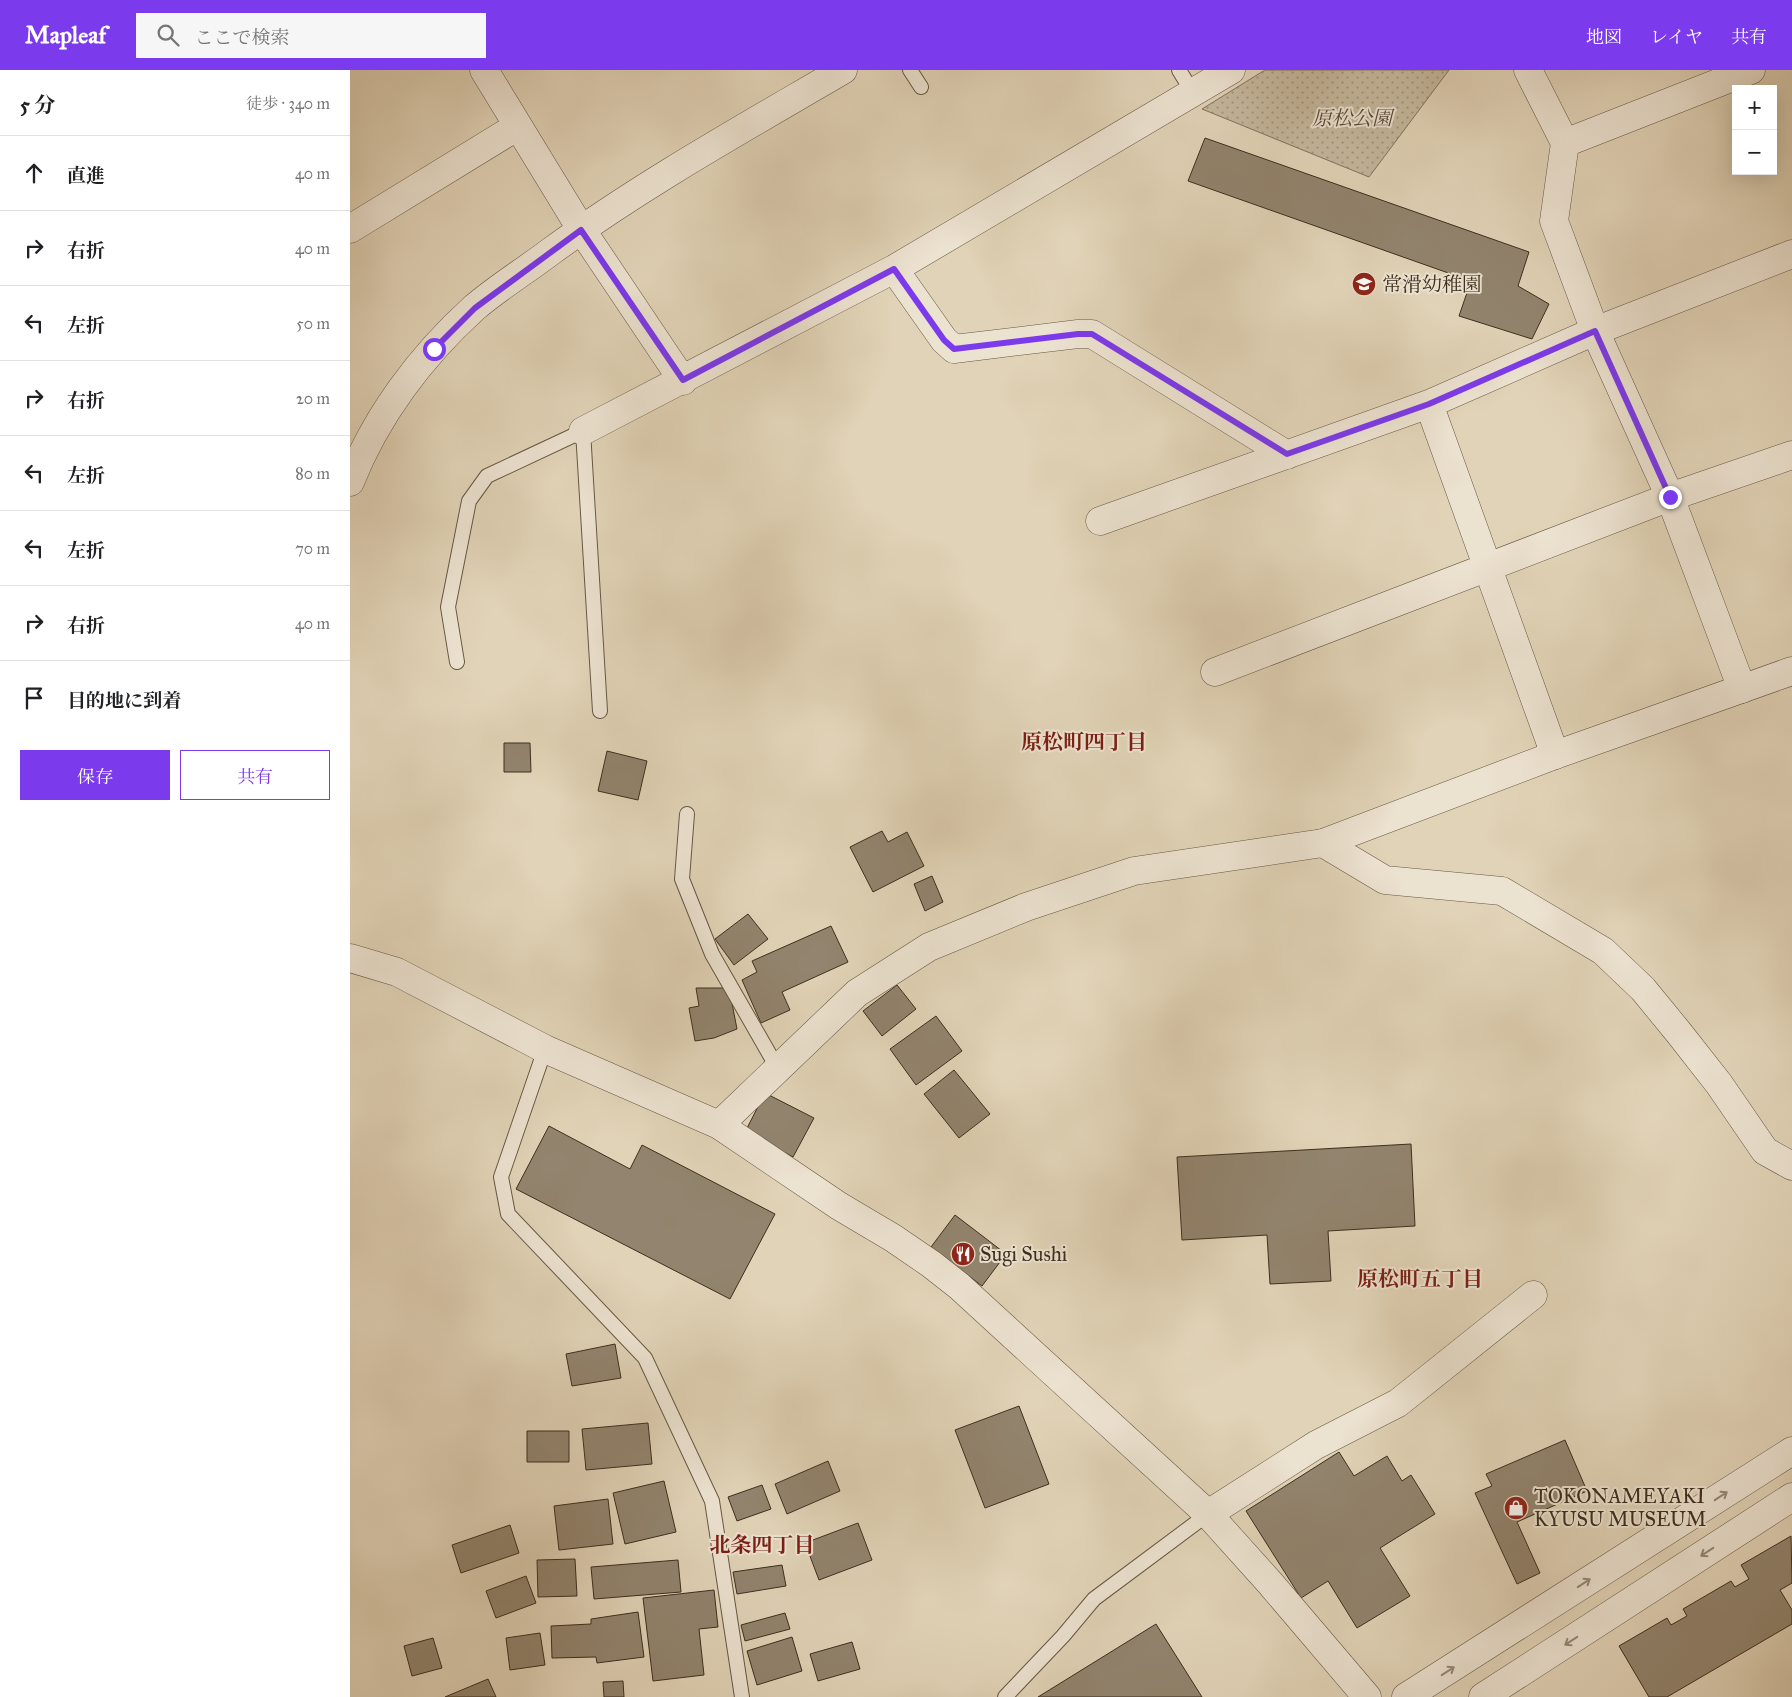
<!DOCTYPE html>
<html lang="ja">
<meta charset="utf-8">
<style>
body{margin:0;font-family:"IM FELL Great Primer","Noto Serif JP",serif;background:#f6f6f6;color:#202124}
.controls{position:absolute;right:15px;top:15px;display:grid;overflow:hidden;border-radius:0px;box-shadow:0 5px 20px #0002}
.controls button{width:45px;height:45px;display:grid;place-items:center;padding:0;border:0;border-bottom:1px solid #e0e0e0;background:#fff;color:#202124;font:25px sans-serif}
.stop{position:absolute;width:15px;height:15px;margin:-11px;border:4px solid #7c3aed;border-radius:50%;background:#fff}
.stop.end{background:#7c3aed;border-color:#fff;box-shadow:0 1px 5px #0008}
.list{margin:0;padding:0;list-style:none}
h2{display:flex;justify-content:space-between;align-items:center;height:65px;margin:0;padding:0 20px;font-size:21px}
h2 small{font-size:16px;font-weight:400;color:#757577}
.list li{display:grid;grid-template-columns:32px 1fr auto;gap:15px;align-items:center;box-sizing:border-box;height:75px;padding:0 20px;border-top:1px solid #e0e0e0}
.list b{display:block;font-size:19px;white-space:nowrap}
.list em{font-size:16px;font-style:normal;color:#757577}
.actions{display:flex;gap:10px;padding:15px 20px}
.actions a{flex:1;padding:11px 0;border:1px solid #7c3aed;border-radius:0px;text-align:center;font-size:18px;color:#7c3aed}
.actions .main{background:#7c3aed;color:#fff}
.icon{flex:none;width:28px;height:28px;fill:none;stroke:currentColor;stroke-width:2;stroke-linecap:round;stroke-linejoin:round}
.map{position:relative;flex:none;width:1442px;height:1627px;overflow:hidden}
header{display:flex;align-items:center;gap:30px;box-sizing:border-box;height:70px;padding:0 25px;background:#7c3aed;color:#fff}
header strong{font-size:24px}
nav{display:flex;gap:28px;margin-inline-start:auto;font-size:18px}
.search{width:350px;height:45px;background:#f6f6f6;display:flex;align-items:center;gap:12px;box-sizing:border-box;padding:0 18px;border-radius:0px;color:#757577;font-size:19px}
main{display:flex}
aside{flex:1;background:#fff}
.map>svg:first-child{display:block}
</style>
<header>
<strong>Mapleaf</strong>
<div class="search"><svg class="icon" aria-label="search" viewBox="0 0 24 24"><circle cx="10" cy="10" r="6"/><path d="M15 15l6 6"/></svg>ここで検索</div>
<nav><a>地図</a><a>レイヤ</a><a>共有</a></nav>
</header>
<main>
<aside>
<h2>5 分<small>徒歩 · 340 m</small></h2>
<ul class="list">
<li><svg class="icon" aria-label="ahead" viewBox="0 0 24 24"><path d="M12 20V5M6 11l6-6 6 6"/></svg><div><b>直進</b></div><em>40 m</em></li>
<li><svg class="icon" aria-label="right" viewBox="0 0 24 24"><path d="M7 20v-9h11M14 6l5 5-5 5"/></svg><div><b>右折</b></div><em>40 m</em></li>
<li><svg class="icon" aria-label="left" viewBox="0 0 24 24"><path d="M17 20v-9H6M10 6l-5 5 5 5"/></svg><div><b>左折</b></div><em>50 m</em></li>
<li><svg class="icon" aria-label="right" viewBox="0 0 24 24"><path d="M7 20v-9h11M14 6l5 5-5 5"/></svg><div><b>右折</b></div><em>20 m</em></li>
<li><svg class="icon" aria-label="left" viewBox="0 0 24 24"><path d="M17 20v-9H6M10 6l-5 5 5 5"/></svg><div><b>左折</b></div><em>80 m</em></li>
<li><svg class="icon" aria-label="left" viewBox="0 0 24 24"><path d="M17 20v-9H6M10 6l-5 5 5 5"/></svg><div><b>左折</b></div><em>70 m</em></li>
<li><svg class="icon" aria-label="right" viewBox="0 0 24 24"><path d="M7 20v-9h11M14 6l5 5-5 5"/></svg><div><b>右折</b></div><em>40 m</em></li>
<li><svg class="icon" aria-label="arrive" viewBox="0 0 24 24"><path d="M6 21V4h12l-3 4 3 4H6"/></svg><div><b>目的地に到着</b></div></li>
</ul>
<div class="actions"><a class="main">保存</a><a>共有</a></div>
</aside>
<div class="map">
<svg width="1442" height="1627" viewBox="0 0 1442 1627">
<defs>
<pattern id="green-dots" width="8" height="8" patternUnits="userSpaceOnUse" patternTransform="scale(1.25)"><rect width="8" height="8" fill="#c5b79d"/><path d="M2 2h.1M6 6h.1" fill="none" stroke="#a1957f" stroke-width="1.8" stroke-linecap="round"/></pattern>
</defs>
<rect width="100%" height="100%" fill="#e1d3b7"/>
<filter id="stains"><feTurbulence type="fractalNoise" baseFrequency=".004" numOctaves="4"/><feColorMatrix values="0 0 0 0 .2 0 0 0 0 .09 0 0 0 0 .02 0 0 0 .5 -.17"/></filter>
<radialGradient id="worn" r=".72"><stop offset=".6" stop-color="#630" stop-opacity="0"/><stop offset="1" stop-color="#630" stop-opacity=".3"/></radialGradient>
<path fill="url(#green-dots)" stroke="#81735e" d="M 915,0 L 1099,0 L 1019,107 L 852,39 Z"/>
<path fill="#92846e" stroke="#3d2f1f" d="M 855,68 L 1179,182 L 1168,216 L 1199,234 L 1182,269 L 1109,246 L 1121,211 L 838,111 Z
M 154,673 L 180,673 L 181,702 L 154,702 Z
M 257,681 L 297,691 L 288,730 L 248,721 Z
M 532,761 L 538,772 L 557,762 L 574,796 L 523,822 L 500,777 Z
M 582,806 L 593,832 L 575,841 L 564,814 Z
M 398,844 L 418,869 L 384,895 L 365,869 Z
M 481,856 L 498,892 L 432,922 L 440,940 L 411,953 L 392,910 L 407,902 L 402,891 Z
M 547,915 L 566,939 L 532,966 L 513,941 Z
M 346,918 L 379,918 L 387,959 L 364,968 L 345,971 L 339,938 L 349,936 Z
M 586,946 L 612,981 L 566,1015 L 540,979 Z
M 604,1000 L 640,1044 L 609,1068 L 574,1024 Z
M 415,1023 L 464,1048 L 443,1087 L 395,1062 Z
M 199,1056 L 280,1099 L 292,1075 L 425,1144 L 380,1229 L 166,1119 Z
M 1061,1074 L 1065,1156 L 978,1161 L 981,1211 L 920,1214 L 917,1165 L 832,1170 L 827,1087 Z
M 605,1145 L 656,1184 L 632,1216 L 581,1177 Z
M 265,1274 L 271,1308 L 222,1316 L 216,1284 Z
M 669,1336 L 699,1414 L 635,1438 L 605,1360 Z
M 298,1353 L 302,1394 L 236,1400 L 232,1359 Z
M 177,1361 L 219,1361 L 219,1392 L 177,1392 Z
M 1215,1370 L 1237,1421 L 1167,1452 L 1190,1503 L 1167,1514 L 1125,1423 L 1142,1416 L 1136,1404 Z
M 989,1382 L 1004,1406 L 1037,1386 L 1052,1411 L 1061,1405 L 1085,1444 L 1030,1478 L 1060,1526 L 1007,1558 L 978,1511 L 951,1528 L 896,1441 Z
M 478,1391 L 490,1421 L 437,1444 L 425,1414 Z
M 314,1411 L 326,1462 L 275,1474 L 263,1423 Z
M 412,1415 L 421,1439 L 387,1451 L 378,1427 Z
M 258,1429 L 263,1474 L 209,1480 L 204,1436 Z
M 508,1453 L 522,1490 L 469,1510 L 455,1473 Z
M 160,1455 L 169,1483 L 111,1503 L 102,1475 Z
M 1441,1466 L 1442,1513 L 1430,1520 L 1442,1540 L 1442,1554 L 1317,1627 L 1299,1627 L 1269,1576 L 1317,1548 L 1321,1555 L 1337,1546 L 1333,1539 L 1381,1511 L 1385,1517 L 1399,1509 L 1391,1495 Z
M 225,1489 L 227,1526 L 188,1527 L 187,1490 Z
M 328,1490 L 331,1522 L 244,1529 L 241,1497 Z
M 432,1495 L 436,1516 L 387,1524 L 383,1502 Z
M 176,1506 L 186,1533 L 146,1548 L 136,1521 Z
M 364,1520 L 368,1557 L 349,1559 L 354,1605 L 303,1611 L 293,1528 Z
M 288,1542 L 294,1587 L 247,1593 L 246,1587 L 202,1588 L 201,1556 L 241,1554 L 241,1549 Z
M 435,1543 L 440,1559 L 395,1571 L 391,1555 Z
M 806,1554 L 852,1627 L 688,1627 Z
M 190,1563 L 195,1595 L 160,1600 L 156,1568 Z
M 442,1567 L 452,1601 L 407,1615 L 397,1581 Z
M 83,1568 L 92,1598 L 62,1606 L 54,1576 Z
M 502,1572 L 510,1599 L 468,1611 L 460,1584 Z
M 138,1609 L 146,1627 L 95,1627 Z
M 273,1611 L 274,1627 L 254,1627 L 253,1612 Z"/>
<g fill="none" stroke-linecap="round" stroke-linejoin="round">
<g stroke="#665845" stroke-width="16">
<path id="service" d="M 560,0 L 571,17
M 829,0 L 843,23
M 107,592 L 98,537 L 119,431 L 137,406 L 233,361 L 250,641
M 337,744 L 332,809 L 362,884 L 428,999
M 195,979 L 151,1107 L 158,1144 L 295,1288 L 362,1431 L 392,1627
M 655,1627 L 713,1566 L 744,1529 L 858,1444"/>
</g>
<g stroke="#665845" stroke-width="29">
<path id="minor" d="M 134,0 L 231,159 L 333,311
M 1178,0 L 1215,73 L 1204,151 L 1245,261 L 1320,427 L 1392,619
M 1215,73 L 1401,0
M 0,159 L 168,56
M 544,199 L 594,270 L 604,279 L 728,264 L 742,264 L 937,385
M 1079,334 L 1205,685
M 233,361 L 544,199 L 881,0
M 750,451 L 1079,334 L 1245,261 L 1442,184
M 865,602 L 1320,427 L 1442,385
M 973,773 L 1035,810 L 1152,821 L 1253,881 L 1293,919 L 1329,963 L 1369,1014 L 1415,1081 L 1442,1096
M 858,1444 L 966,1375 L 1048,1333 L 1183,1225"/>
</g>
<g stroke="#665845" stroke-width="29">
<path id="tertiary" d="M 0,412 C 26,346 71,286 124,238 C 147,218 175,201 200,182 C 293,114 394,58 493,0
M 0,888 L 47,902 L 195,979 L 369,1055 L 489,1136 L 543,1168 L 581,1194 L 609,1216 L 858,1444 L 920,1513 L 1017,1627
M 369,1055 L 507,923 L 579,877 L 676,837 L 784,801 L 973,773 L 1205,685 L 1442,601
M 1056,1627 L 1442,1381
M 1133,1627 L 1442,1427"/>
</g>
<use href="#service" stroke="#ece2d0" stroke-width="14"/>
<use href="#minor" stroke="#ece2d0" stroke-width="28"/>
<use href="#tertiary" stroke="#ece2d0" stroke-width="28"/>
</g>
<defs><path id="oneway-shaft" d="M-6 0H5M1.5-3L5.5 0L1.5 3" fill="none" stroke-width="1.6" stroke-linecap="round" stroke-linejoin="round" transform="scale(1.25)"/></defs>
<g stroke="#948878">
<use href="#oneway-shaft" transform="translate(1371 1426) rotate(-33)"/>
<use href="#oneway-shaft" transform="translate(1357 1482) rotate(147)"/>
<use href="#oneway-shaft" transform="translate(1234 1513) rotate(-33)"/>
<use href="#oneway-shaft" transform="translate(1221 1571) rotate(147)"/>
<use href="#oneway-shaft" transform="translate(1098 1601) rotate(-33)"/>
</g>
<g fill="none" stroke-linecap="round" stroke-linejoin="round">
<path stroke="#7c3aed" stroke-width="6" d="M 84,279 L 125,238 L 231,160 L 333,310 L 544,199 L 594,270 L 604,279 L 728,264 L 742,264 L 937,384 L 1079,334 L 1245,261 L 1320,427"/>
</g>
<defs>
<g id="school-disc" transform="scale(1.25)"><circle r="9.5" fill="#8f2418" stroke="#ece2d0"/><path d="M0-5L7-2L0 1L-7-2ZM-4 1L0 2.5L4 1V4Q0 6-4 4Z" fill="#fff"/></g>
<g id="restaurant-disc" transform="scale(1.25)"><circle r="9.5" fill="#8f2418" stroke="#ece2d0"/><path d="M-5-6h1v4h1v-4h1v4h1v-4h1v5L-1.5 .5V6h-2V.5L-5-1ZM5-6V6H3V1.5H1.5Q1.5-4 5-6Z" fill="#fff"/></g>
<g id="shop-disc" transform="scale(1.25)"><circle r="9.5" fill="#8f2418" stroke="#ece2d0"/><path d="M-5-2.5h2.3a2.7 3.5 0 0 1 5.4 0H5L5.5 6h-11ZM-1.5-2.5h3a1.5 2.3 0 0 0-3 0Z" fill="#fff"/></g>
</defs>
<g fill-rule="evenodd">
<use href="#school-disc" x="1014" y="214"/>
<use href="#restaurant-disc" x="613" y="1184"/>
<use href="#shop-disc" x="1166" y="1438"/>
</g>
<g text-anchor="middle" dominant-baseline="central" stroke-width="4" stroke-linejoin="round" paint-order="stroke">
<g font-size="20" font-style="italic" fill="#584a38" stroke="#ece2d0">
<text x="1002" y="48">原松公園</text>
</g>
<g font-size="20" fill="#3d2f1f" stroke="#ece2d0" text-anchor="start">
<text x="1032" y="214">常滑幼稚園</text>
<text x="630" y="1184">Sugi Sushi</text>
<text x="1184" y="1426">TOKONAMEYAKI<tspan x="1184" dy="23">KYUSU MUSEUM</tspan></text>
</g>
<g font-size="21" font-weight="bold" fill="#7a1f14" stroke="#ece2d0">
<text x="734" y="672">原松町四丁目</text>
<text x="1070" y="1209">原松町五丁目</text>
<text x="412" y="1475">北条四丁目</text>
</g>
</g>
<rect width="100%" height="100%" filter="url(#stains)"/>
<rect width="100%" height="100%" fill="url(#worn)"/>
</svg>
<div class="controls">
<button>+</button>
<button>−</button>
</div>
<div class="stop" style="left:84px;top:279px"></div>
<div class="stop end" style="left:1320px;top:427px"></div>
</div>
</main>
